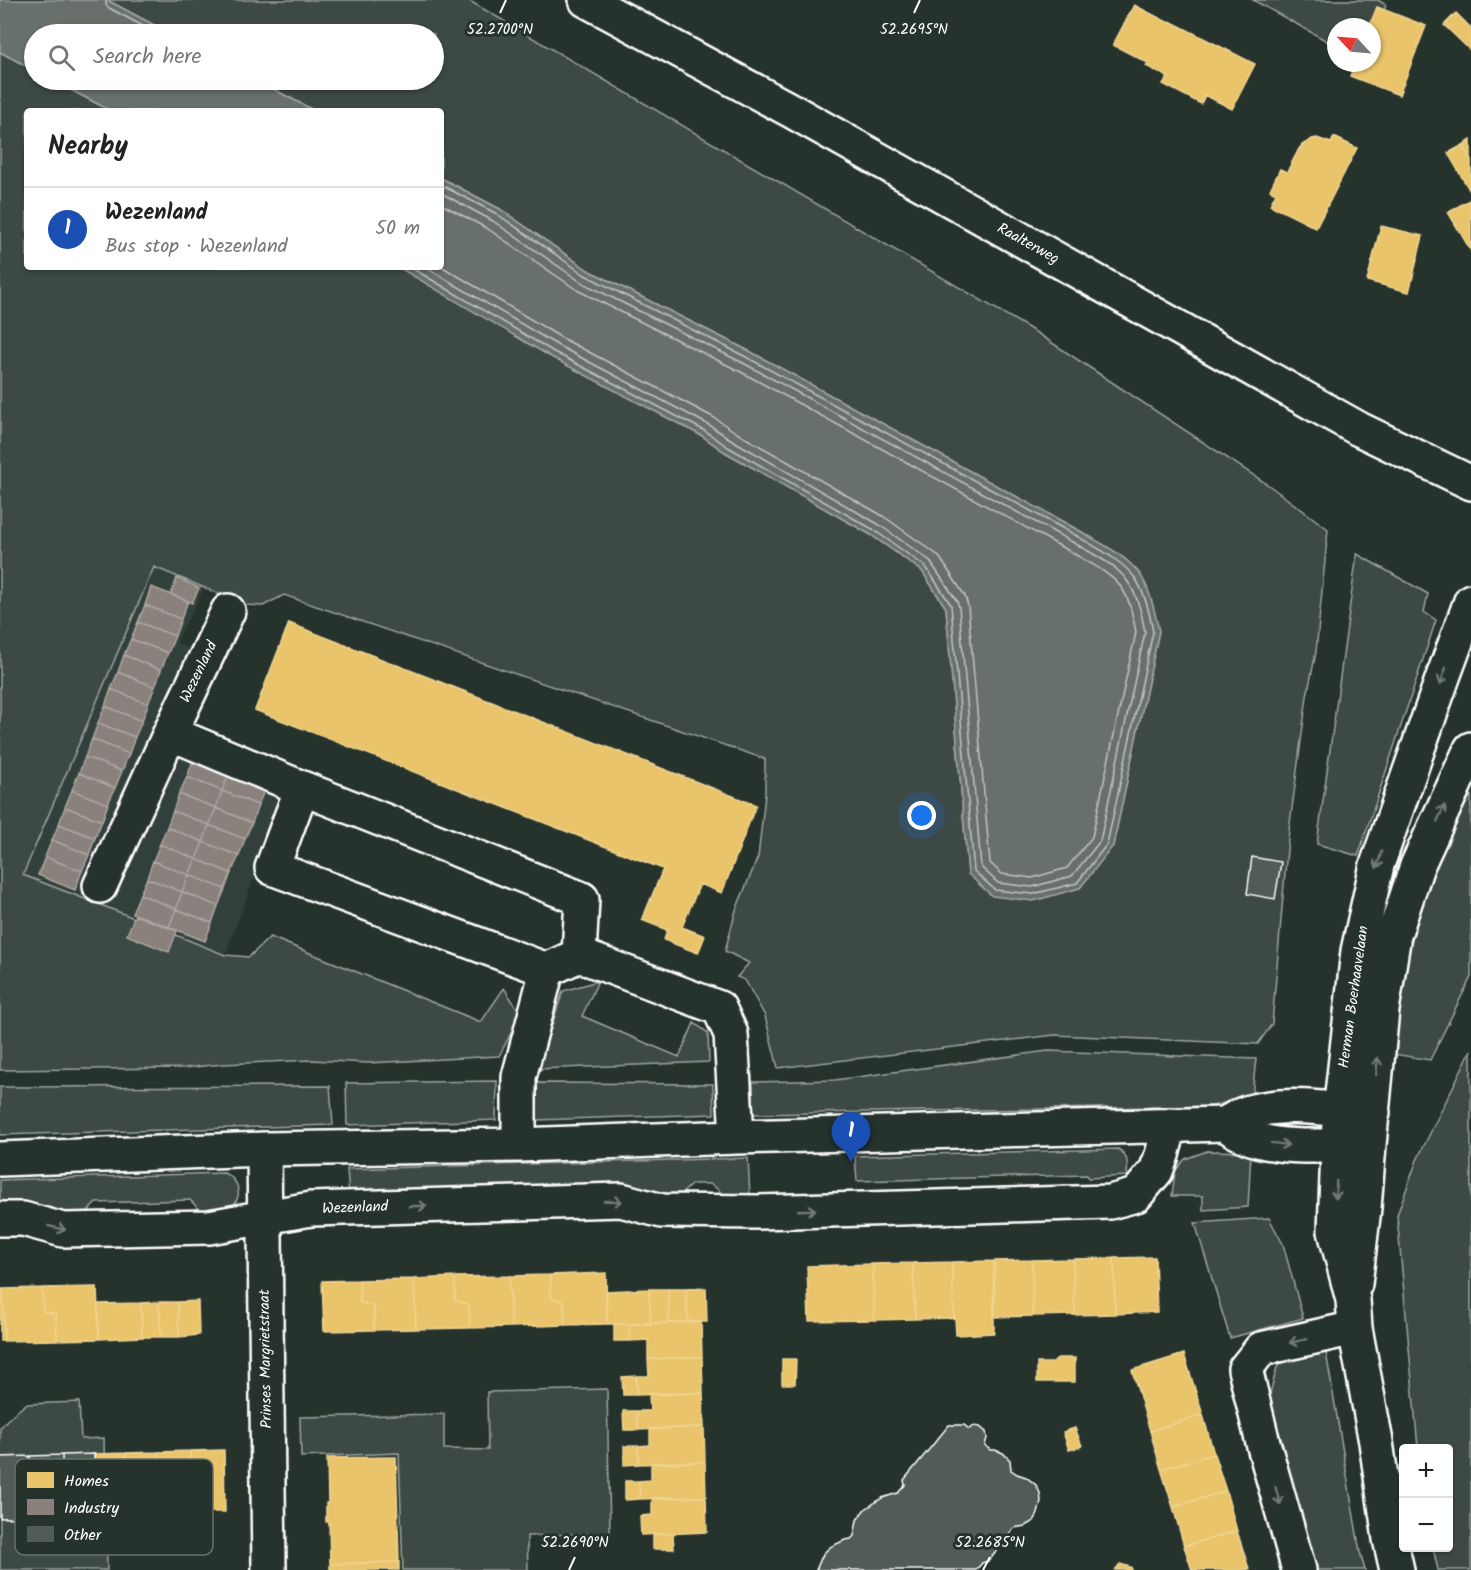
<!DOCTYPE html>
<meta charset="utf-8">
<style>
body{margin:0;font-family:Kalam,sans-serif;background:#f2f2f2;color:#222}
.controls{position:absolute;right:18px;bottom:18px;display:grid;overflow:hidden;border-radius:6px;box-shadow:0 2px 4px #0004}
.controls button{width:54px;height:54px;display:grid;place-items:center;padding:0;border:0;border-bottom:2px solid #e0e0e0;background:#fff;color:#222;font:30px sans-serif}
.compass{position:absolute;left:1327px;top:18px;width:54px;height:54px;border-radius:50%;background:#fff;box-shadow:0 2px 4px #0004;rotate:296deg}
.you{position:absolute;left:922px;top:816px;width:21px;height:21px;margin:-15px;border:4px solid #fff;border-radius:50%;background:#1a73e8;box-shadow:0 0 0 9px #1a73e833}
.badge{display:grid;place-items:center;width:39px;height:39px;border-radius:50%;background:#85585c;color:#fff;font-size:20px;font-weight:700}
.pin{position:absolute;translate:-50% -50px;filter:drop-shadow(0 2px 3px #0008)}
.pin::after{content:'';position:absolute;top:32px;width:21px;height:18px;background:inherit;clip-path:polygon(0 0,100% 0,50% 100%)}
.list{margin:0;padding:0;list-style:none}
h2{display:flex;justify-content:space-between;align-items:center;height:78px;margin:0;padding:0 24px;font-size:26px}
h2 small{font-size:20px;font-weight:400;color:#767676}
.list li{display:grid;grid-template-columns:39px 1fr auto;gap:18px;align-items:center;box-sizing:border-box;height:84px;padding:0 24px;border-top:2px solid #e0e0e0}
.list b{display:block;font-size:22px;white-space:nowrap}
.list p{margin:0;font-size:20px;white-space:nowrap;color:#767676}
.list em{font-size:20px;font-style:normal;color:#767676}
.icon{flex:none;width:33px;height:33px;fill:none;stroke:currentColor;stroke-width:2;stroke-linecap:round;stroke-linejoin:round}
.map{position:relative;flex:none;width:1471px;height:1570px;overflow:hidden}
.search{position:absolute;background:#fff;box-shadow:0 2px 4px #0004;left:24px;top:24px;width:420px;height:66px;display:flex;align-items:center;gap:15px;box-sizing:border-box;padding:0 21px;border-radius:33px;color:#767676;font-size:22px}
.panel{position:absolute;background:#fff;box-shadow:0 2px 4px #0004;left:24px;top:108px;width:420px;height:162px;border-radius:6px}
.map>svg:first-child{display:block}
</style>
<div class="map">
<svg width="1471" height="1570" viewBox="0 0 1471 1570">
<rect width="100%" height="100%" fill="#26332d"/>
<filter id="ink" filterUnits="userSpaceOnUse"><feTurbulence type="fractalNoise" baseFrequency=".0167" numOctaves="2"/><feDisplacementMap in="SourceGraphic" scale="12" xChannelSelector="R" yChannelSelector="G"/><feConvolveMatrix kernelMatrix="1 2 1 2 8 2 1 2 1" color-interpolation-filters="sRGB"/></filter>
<g filter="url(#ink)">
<path fill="#333f3a" d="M 153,567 L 204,588 L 176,643 L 218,660 L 191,732 L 296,768 L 225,955 L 124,914 L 22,875 Z"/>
<path fill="#3e4944" stroke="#9ea4a2" stroke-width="1.5" d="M 107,0 L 468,0 L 1037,333 L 1267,484 L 1328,529 L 1316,652 L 1307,696 L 1288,838 L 1272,1024 L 1258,1044 L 1055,1035 L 778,1068 L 765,1016 L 745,980 L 737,977 L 749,963 L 725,951 L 736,910 L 758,857 L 765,795 L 765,759 L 284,595 L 263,606 L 246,605 L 154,567 L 23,875 L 124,914 L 225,955 L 249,957 L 270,937 L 481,1022 L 504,988 L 521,1014 L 499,1056 L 368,1063 L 311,1060 L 223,1064 L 184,1068 L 0,1070 L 0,52 L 34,70 L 34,80 L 52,80 L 111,111 L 27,111 L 27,267 L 398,267 L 702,436 L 725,452 L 871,535 L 922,571 L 946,608 L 968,874 L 1113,846 L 1159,631 L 1119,554 L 1080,531 L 751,352 L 588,270 L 500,209 L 441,178 L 441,111 L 315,111 L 256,80 L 434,80 L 434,34 L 171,34 Z
M 1253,0 L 1378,0 L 1386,5 L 1372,40 L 1372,27 L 1336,27 L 1336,46 Z
M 1357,554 L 1428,594 L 1424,612 L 1436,620 L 1358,856 L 1317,844 Z
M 1471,794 L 1471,977 L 1430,1060 L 1387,1053 L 1409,944 L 1429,877 Z
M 598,981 L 582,1016 L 679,1057 L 694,1023 L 708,1033 L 709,1062 L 538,1069 L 563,991 Z
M 1471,1050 L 1471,1570 L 1438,1570 L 1433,1548 L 1448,1548 L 1448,1448 L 1418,1448 L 1397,1215 L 1417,1160 Z
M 1048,1051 L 1256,1059 L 1252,1095 L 1213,1106 L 753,1114 L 753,1082 L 835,1080 Z
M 497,1081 L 496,1120 L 347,1125 L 346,1083 Z
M 537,1083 L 713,1084 L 714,1114 L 537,1120 Z
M 330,1086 L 333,1125 L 0,1135 L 0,1087 Z
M 1118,1149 C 1129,1156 1128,1165 1127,1176 L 1088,1178 L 1087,1175 L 857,1181 L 855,1156 Z
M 1207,1151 L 1251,1152 L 1248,1207 L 1203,1210 L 1203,1196 L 1172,1196 L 1175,1171 L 1185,1159 Z
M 748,1158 L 750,1198 L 728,1198 L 711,1184 L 692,1184 L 674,1201 L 663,1200 L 647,1188 L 349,1196 L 347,1169 Z
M 224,1173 C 240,1180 244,1198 229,1209 C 223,1213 211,1213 204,1214 L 190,1200 L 96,1203 L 82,1217 L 61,1218 L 45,1207 L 0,1208 L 0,1180 Z
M 1269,1218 L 1283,1244 L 1303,1318 L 1230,1338 L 1195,1223 Z
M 1326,1352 L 1360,1552 L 1365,1570 L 1315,1570 L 1267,1405 L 1277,1367 L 1295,1355 Z
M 607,1389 L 610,1533 L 527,1536 L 528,1570 L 403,1570 L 399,1453 L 301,1457 L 300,1417 L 444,1414 L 444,1449 L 488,1450 L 487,1392 Z
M 79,1402 L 81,1439 L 104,1438 L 107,1570 L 0,1570 L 0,1428 L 7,1420 L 26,1404 Z"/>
<path fill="#67706c" stroke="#a4a9a7" stroke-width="1.5" d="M 0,0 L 107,0 L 171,34 L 34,34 L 34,70 L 0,52 Z
M 52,80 L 256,80 L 315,111 L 111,111 Z
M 441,178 L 500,209 L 588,270 L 751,352 L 1080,531 C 1100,543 1124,554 1139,573 C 1150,587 1155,613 1159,631 L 1113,846 L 1080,888 L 1033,901 L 992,896 L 968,874 L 946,608 L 922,571 L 871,535 L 725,452 L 702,436 L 551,357 L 398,267 L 441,267 Z"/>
<path fill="#e9c46a" stroke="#f0d697" stroke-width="1.5" d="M 1134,5 L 1169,23 L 1170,21 L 1255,64 L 1232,109 L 1205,95 L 1201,104 L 1163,84 L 1168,77 L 1146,66 L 1148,63 L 1113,45 Z
M 1377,7 L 1426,26 L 1399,95 L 1350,76 L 1355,63 L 1372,63 L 1372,27 L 1369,27 Z
M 1456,13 L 1471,28 L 1471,51 L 1444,25 Z
M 1334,137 L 1357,148 L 1316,228 L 1270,205 L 1276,193 L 1270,190 L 1280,169 L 1287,172 L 1299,149 L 1302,145 L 1312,139 L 1317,138 L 1331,143 Z
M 1471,140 L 1471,159 L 1463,145 Z
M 1463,145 L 1471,159 L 1471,193 L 1448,153 Z
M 1471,199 L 1471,251 L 1448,212 Z
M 1381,226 L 1423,236 L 1409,292 L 1367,281 Z
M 289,623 L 756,805 L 722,893 L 700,884 L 682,927 L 705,936 L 698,953 L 664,940 L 667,930 L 642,920 L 663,869 L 255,710 Z
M 1155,1257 L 1157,1312 L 1115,1314 L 1114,1258 Z
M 1114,1258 L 1115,1314 L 1075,1315 L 1073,1259 Z
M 1073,1259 L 1075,1315 L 1033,1316 L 1032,1260 Z
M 1032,1260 L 1033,1316 L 995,1317 L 994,1261 Z
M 994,1261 L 994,1333 L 956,1335 L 955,1318 L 954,1318 L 952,1262 Z
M 952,1262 L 954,1318 L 915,1319 L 913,1263 Z
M 913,1263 L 915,1319 L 874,1320 L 873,1264 Z
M 873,1264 L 874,1320 L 809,1321 L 807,1266 Z
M 606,1273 L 607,1324 L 565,1325 L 564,1302 L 551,1297 L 550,1275 Z
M 550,1275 L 551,1297 L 564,1302 L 565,1325 L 511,1327 L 509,1276 Z
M 509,1276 L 511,1327 L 470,1328 L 469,1305 L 455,1300 L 455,1277 Z
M 455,1277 L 455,1300 L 469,1305 L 470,1328 L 416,1329 L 414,1279 Z
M 414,1279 L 416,1329 L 374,1330 L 374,1307 L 360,1302 L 359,1280 Z
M 359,1280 L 360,1302 L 374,1307 L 374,1330 L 324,1331 L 322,1281 Z
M 97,1287 L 99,1339 L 57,1340 L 56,1314 L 43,1311 L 42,1288 Z
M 42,1288 L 43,1311 L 56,1314 L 57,1340 L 4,1341 L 3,1289 Z
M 706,1288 L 707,1322 L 688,1322 L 686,1289 Z
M 0,1289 L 3,1289 L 4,1341 L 0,1341 Z
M 649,1289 L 668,1289 L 669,1323 L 651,1324 Z
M 649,1289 L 651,1324 L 607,1324 L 606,1291 Z
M 668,1289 L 686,1289 L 688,1322 L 669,1323 Z
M 198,1301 L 199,1335 L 179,1337 L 178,1302 Z
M 159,1302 L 161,1337 L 142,1337 L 141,1303 Z
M 159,1302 L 178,1302 L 179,1337 L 161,1337 Z
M 141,1303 L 142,1337 L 99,1339 L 98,1304 Z
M 701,1322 L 702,1357 L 648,1359 L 648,1340 L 630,1341 L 629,1324 Z
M 614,1324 L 629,1324 L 630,1341 L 614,1341 Z
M 1184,1354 L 1203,1415 L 1150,1431 L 1132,1370 Z
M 702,1357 L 703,1393 L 637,1395 L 636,1376 L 649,1376 L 648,1359 Z
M 1058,1358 L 1075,1358 L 1075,1382 L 1037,1382 L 1037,1363 L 1053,1363 Z
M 782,1359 L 796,1359 L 795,1384 L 782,1384 Z
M 636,1376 L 637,1395 L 623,1395 L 622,1377 Z
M 703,1393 L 704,1427 L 638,1430 L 637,1411 L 650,1411 L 649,1394 Z
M 623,1411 L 637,1411 L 638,1430 L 624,1430 Z
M 1203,1415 L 1214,1454 L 1161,1469 L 1150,1431 Z
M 704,1427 L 705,1462 L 639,1464 L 638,1446 L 650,1445 L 650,1429 Z
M 1075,1428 L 1082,1446 L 1069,1450 L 1063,1432 Z
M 624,1446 L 638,1446 L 639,1464 L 624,1465 Z
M 224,1450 L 225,1512 L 192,1512 L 190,1451 Z
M 190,1451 L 192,1512 L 160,1514 L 158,1452 Z
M 158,1452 L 160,1514 L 127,1514 L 126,1453 Z
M 126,1453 L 127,1514 L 95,1515 L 94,1454 Z
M 1214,1454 L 1226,1491 L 1173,1507 L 1161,1469 Z
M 396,1457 L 399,1562 L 330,1564 L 329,1522 L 326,1522 L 326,1503 L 328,1503 L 327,1458 Z
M 705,1462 L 706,1497 L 640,1499 L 639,1481 L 651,1480 L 651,1463 Z
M 625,1481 L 639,1481 L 640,1499 L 625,1500 Z
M 1226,1491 L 1237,1531 L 1184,1546 L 1173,1507 Z
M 706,1497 L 707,1532 L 641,1535 L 640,1516 L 652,1515 L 652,1498 Z
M 1237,1531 L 1249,1569 L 1244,1570 L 1192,1570 L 1184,1546 Z
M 653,1534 L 673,1534 L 674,1549 L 653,1549 Z
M 399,1562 L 399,1570 L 330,1570 L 330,1564 Z
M 1120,1564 L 1131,1567 L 1132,1570 L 1115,1570 Z"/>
<path fill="#8a817c" stroke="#ada7a3" stroke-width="1.5" d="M 177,578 L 199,588 L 192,603 L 171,594 Z
M 151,587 L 188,601 L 181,619 L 145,605 Z
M 145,605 L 181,619 L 175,636 L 138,622 Z
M 138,622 L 175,636 L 168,653 L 131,639 Z
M 131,639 L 168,653 L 161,670 L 124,655 Z
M 124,655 L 161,670 L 155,687 L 118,672 Z
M 118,672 L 155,687 L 148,704 L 111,689 Z
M 111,689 L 148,704 L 142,721 L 105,706 Z
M 105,706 L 142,721 L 135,737 L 98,723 Z
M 98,723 L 135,737 L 129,754 L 92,739 Z
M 92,739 L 129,754 L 122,771 L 85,757 Z
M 85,757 L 122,771 L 115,788 L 79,773 Z
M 194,758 L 230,772 L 222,791 L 187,777 Z
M 230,772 L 266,787 L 258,805 L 222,791 Z
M 79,773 L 115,788 L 108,804 L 72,790 Z
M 187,777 L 222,791 L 216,808 L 179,794 Z
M 72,790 L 108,804 L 102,821 L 65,807 Z
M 222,791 L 258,805 L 252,823 L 216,808 Z
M 179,794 L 216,808 L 209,825 L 173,811 Z
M 65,807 L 102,821 L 95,838 L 59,824 Z
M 216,808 L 252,823 L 245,839 L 209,825 Z
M 173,811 L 209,825 L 203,842 L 167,827 Z
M 59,824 L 95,838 L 89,855 L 52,840 Z
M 209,825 L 245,839 L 239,856 L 203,842 Z
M 167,827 L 203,842 L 196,859 L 160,844 Z
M 52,840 L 89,855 L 82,871 L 45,857 Z
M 203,842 L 239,856 L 231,873 L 196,859 Z
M 160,844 L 196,859 L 189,875 L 153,861 Z
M 45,857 L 82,871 L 75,890 L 38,875 Z
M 196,859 L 231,873 L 225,889 L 189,875 Z
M 153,861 L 189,875 L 182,892 L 147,878 Z
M 189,875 L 225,889 L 218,906 L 182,892 Z
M 147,878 L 182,892 L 176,909 L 140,894 Z
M 182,892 L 218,906 L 212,923 L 176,909 Z
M 140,894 L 176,909 L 169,927 L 132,913 Z
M 176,909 L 212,923 L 205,941 L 169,927 Z
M 135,915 L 177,931 L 169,952 L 127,935 Z"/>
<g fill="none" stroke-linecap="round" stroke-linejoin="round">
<path stroke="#c2c6c4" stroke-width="1.5" d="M 106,0 L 106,5 L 109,8 L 158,34
M 441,204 L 488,229 L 577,290 L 741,372 L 1069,551 C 1086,561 1108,571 1121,587 C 1130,599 1133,618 1136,632 L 1092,837 L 1067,868 L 1032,878 L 1002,874 L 990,863 L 968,606 L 965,596 L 940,558 L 935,553 L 883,516 L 737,433 L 713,417 L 562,338 L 441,266
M 410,267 L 554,352 L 705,431 L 728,447 L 874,530 L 926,567 L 951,605 L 974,871 L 995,890 L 1033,894 L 1077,883 L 1107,844 L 1153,632 C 1150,614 1145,593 1135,578 C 1123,561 1095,547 1077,536 L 748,358 L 585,275 L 497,214 L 441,185
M 425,267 L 557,345 L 709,425 L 732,440 L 878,524 L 929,560 L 957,601 L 959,607 L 981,867 L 998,883 L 1032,887 L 1072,876 L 1100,841 L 1145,632 C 1142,616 1138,596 1128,582 C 1117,565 1091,553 1074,543 L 745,364 L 581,282 L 493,221 L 441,193"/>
</g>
<path fill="#515c57" stroke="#fff" stroke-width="1.5" d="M 1252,857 L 1281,862 L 1275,899 L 1247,894 Z
M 949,1425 L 964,1425 L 969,1429 L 974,1426 L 980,1427 L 986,1432 L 987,1438 L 985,1445 L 990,1450 L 995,1450 L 1003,1453 L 1010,1460 L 1011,1470 L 1017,1474 L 1026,1477 L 1036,1485 L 1040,1493 L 1041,1501 L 1038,1514 L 1034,1521 L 1025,1526 L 1014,1528 L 988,1561 L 982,1563 L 976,1570 L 816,1570 L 823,1554 L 830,1547 L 845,1540 L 851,1539 L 854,1536 L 857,1520 L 864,1510 L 882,1498 L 898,1493 L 905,1485 L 904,1480 Z
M 94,1454 L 95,1515 L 63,1516 L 62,1455 Z
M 62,1455 L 63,1516 L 31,1517 L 30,1456 Z
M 30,1456 L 31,1517 L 0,1518 L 0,1457 Z"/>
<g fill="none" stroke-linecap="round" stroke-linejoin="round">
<g stroke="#fff" stroke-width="38">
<path id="minor" d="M 228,611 L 170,733 L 302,788 L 582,899 L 579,955
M 302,788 L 272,868 L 547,970
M 100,886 L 170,733
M 1225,1124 C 1231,1128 1236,1132 1242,1134 C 1273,1150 1325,1146 1360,1145
M 519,1145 L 519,1077 L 547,970 L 579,955 L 719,1008 L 731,1034 L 737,1137
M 264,1149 L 269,1570
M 0,1159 L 264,1149 L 519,1145 L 737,1137 L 1225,1124 C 1232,1120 1239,1115 1246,1113 C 1285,1100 1332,1110 1373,1113
M 0,1219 L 23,1219 L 63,1230 L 209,1227 L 311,1209 L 621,1200 L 662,1211 L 758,1212 L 1110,1202 L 1136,1195 L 1156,1171 L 1162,1155 L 1170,1125
M 1355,1284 L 1364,1208 L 1369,1145 L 1382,1010 L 1394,935 L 1417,866 L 1471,749
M 1299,1570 L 1262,1439 L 1245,1369 L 1261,1349 L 1355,1328
M 1397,1570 L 1390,1539 L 1376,1442 L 1355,1328 L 1353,1300 L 1335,1231 L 1339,1121 L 1358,951 L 1377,865 L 1443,677 L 1471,601"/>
</g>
<g stroke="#fff" stroke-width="38">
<path id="major" d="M 586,0 L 792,111 L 1359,429 L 1471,483"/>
</g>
<use href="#minor" stroke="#26332d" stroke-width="33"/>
<use href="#major" stroke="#26332d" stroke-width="33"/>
</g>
<defs><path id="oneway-shaft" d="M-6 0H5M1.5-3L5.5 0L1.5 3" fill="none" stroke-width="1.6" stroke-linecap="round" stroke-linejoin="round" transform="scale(1.5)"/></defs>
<g stroke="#727a76">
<use href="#oneway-shaft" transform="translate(1443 676) rotate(110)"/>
<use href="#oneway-shaft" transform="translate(1441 813) rotate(-65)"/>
<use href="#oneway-shaft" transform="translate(1379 860) rotate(107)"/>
<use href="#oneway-shaft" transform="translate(1377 1066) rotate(-85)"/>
<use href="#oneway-shaft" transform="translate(1280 1144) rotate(7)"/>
<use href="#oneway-shaft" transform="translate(1336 1190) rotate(92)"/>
<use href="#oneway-shaft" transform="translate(613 1201) rotate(1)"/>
<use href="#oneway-shaft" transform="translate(418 1206) rotate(-2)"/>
<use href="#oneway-shaft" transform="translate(807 1210) rotate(-2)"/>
<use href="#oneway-shaft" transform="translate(57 1228) rotate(13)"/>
<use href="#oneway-shaft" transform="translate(1298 1341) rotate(168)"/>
<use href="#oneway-shaft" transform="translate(1278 1496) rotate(74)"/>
</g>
</g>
<path fill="none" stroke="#fff" stroke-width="2" d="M 500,13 L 506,0M 914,13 L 920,0M 569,1570 L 575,1557M 983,1570 L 990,1557"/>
<g text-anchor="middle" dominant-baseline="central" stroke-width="6" stroke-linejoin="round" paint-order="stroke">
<g font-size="15" fill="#fff" stroke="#26332d">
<text transform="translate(1028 244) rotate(29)">Raalterweg</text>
<text transform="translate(199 672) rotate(-64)">Wezenland</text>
<text transform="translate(1354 997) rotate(-82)">Herman Boerhaavelaan</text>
<text transform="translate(355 1208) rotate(-2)">Wezenland</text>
<text transform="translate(266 1359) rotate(-91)">Prinses Margrietstraat</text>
</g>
</g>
<rect x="15" y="1459" width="198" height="96" rx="9" fill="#26332d" stroke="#67706c" stroke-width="1.5"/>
<rect x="27" y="1472" width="27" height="16" fill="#e9c46a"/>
<rect x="27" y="1499" width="27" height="16" fill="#8a817c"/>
<rect x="27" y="1526" width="27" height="16" fill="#515c57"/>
<g font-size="16" fill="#fff">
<text x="64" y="1486">Homes</text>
<text x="64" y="1513">Industry</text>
<text x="64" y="1540">Other</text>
</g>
<g font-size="15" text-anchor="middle" fill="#fff" stroke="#26332d" stroke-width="6" stroke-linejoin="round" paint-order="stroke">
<text x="500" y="34">52.2700°N</text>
<text x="914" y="34">52.2695°N</text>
<text x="575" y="1547">52.2690°N</text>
<text x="990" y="1547">52.2685°N</text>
</g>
</svg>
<div class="controls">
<button>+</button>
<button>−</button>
</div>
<svg class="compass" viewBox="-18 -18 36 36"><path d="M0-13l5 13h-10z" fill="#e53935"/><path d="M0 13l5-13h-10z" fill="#767676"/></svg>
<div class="you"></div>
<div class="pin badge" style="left:851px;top:1162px;background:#1a4fb4">1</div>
<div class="search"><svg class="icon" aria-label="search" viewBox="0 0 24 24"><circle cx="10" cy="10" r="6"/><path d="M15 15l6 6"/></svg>Search here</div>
<section class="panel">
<h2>Nearby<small></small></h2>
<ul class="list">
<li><span class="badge" style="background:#1a4fb4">1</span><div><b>Wezenland</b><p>Bus stop · Wezenland</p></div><em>50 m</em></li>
</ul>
</section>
</div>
